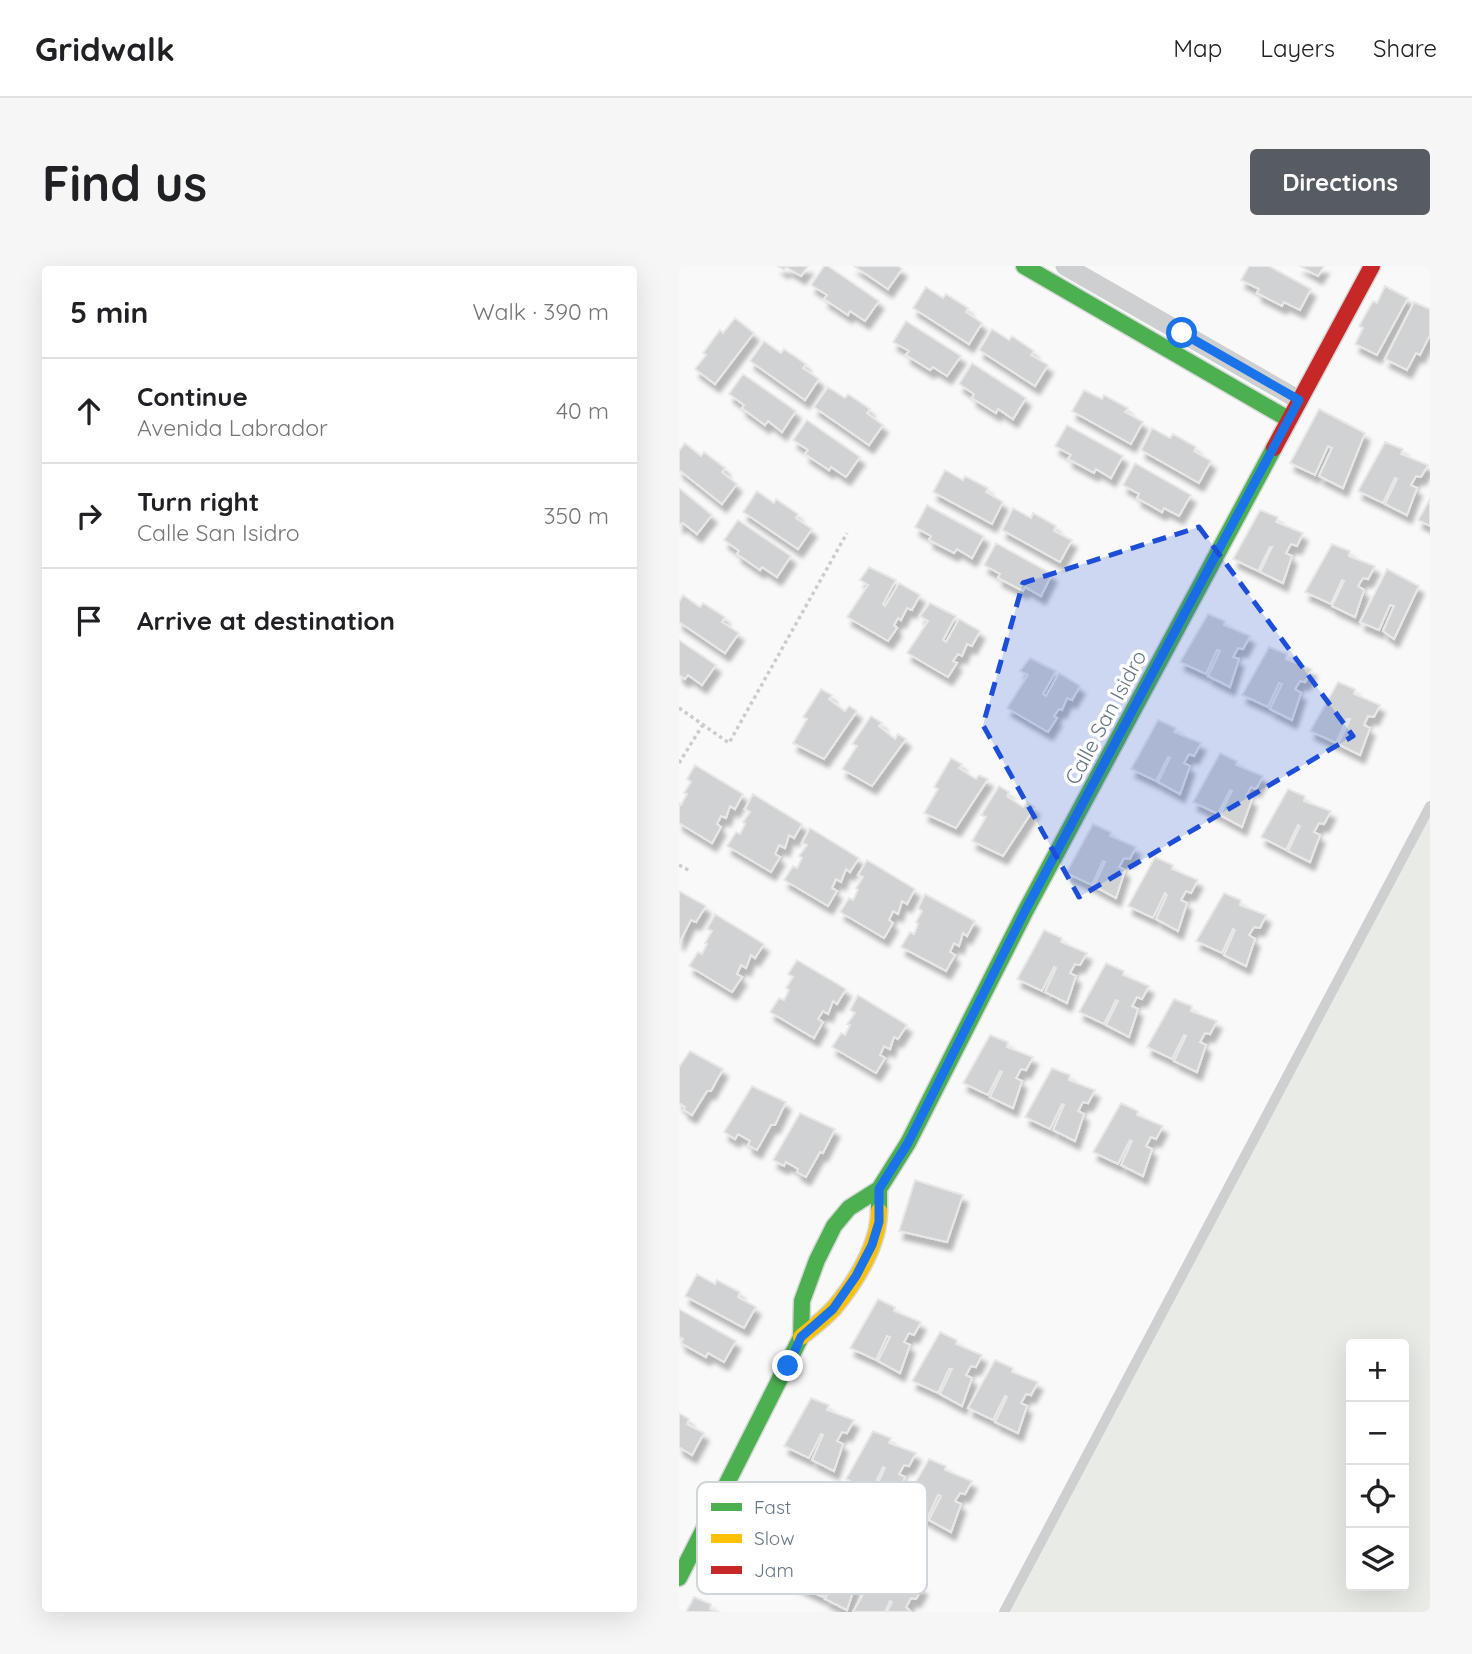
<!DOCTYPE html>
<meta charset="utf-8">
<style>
body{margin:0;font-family:Quicksand,sans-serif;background:#f6f6f6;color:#202124}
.controls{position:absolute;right:21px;bottom:21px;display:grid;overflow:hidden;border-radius:7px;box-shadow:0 7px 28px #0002}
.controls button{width:63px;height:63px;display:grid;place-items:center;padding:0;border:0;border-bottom:2px solid #e0e0e0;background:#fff;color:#202124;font:35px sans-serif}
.stop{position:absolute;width:21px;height:21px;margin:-16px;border:5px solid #1a73e8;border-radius:50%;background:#fff}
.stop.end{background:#1a73e8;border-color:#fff;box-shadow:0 2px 7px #0008}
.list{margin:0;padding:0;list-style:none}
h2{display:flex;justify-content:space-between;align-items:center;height:91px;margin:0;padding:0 28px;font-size:30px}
h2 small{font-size:23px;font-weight:400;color:#757577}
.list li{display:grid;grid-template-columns:46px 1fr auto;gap:21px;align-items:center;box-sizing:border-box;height:105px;padding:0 28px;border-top:2px solid #e0e0e0}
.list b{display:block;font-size:26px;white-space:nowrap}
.list p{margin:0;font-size:23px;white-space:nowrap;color:#757577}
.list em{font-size:23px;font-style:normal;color:#757577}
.icon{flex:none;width:38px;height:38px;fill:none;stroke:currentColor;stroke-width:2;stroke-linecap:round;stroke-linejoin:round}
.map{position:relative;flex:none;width:751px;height:1346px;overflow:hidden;border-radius:7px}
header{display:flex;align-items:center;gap:42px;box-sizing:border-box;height:98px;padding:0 35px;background:#fff;border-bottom:2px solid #e0e0e0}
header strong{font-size:33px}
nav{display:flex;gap:38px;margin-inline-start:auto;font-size:24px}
.intro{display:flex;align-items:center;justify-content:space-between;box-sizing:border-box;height:168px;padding:0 42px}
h1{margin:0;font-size:49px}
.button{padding:18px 32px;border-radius:7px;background:#565c61;color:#fff;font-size:24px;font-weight:700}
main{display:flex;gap:42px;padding:0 42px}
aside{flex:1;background:#fff;border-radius:7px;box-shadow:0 7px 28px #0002}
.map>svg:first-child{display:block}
</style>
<header>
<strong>Gridwalk</strong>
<nav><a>Map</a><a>Layers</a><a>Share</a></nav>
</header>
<div class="intro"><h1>Find us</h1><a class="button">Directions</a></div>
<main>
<aside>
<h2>5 min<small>Walk · 390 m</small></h2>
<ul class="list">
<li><svg class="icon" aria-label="ahead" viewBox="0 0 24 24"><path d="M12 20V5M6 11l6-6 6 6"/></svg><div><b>Continue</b><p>Avenida Labrador</p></div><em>40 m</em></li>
<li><svg class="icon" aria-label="right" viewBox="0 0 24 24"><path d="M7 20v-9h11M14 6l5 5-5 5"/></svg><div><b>Turn right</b><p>Calle San Isidro</p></div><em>350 m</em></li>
<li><svg class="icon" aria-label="arrive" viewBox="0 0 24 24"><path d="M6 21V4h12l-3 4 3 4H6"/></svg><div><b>Arrive at destination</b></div></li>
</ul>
</aside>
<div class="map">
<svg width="751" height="1346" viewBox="0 0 751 1346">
<defs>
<filter id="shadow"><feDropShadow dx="4.5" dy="8" stdDeviation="2" flood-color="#0004"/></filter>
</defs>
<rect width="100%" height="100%" fill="#f9f9f9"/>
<path fill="#e8ebe6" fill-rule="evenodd" d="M 751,540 L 751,1346 L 325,1346 ZM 672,1078 L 725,1078 L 725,1320 L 672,1320 Z"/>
<path fill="#d0d2d3" stroke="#e8e8e8" stroke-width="2" filter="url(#shadow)" d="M 99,0 L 129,0 L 122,10 L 107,1 L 105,4 Z
M 145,0 L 149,0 L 200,35 L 186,55 L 171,45 L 169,49 L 145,33 L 148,29 L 132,19 Z
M 175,0 L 219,0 L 223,3 L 209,23 Z
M 570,0 L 590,0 L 632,23 L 621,44 L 605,36 L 603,40 L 578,27 L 580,23 L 562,14 Z
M 621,0 L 645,0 L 639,10 Z
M 706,20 L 729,32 L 698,89 L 676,78 L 684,62 L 680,60 L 694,35 L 698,37 Z
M 247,21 L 264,32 L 267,28 L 289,42 L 287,46 L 303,57 L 290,78 L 234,42 Z
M 735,36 L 751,43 L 751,69 L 741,89 L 737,87 L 728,104 L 706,93 Z
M 56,52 L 75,67 L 36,118 L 16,103 L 27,89 L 24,87 L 41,64 L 44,67 Z
M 227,55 L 282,90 L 268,110 L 254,101 L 251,104 L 227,89 L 230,85 L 214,76 Z
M 313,63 L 330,74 L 333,70 L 355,85 L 352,89 L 369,99 L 356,120 L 300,84 Z
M 85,75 L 102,87 L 105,83 L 127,98 L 124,102 L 140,113 L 126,134 L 71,95 Z
M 293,97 L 347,132 L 334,153 L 319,143 L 317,147 L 293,132 L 295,128 L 280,118 Z
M 64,108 L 117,145 L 103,166 L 89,155 L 86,159 L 63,142 L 65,139 L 50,128 Z
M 149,121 L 166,132 L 169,128 L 191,143 L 188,147 L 204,159 L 190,179 L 135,141 Z
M 405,124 L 423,133 L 425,129 L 449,142 L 446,146 L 464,156 L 452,178 L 393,145 Z
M 640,143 L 686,167 L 664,222 L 640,210 L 653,182 L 649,180 L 636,209 L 611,197 Z
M 128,154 L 181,191 L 167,211 L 152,201 L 150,204 L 126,188 L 129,184 L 114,174 Z
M 388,159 L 444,190 L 432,212 L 417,203 L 415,207 L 389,193 L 392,189 L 376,180 Z
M 473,162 L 491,172 L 494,168 L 517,181 L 515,185 L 532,195 L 520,217 L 462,184 Z
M 706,176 L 724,183 L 722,188 L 749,199 L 742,211 L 737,210 L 732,219 L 738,222 L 728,249 L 706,238 L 718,213 L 716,212 L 704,237 L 679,225 Z
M 6,177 L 22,190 L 25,186 L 46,202 L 43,206 L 58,218 L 43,238 L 0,204 L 0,185 Z
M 456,197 L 512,229 L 500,250 L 485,242 L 483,246 L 458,232 L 460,228 L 444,219 Z
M 266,204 L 284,214 L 286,210 L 309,222 L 307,226 L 324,236 L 313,258 L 254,226 Z
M 0,222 L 33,249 L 18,268 L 4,257 L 0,259 Z
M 78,225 L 95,237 L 97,233 L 119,248 L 117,252 L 133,263 L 119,283 L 64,246 Z
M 751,233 L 751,260 L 739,254 Z
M 248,239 L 305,270 L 293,292 L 278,283 L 275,287 L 250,274 L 252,270 L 236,261 Z
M 334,242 L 352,252 L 354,247 L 377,260 L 375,265 L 393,274 L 381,296 L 323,264 Z
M 581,244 L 599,251 L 597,256 L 624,267 L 618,280 L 612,278 L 607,287 L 613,290 L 604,317 L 581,306 L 593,281 L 591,281 L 579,305 L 554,293 Z
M 59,254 L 112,290 L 98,311 L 83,301 L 81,304 L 58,288 L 60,285 L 45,274 Z
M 317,277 L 373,308 L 362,330 L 346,321 L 344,325 L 319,312 L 321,308 L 305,299 Z
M 653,278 L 671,285 L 670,290 L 696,300 L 689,313 L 684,312 L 679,320 L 685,324 L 676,351 L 653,340 L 665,315 L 663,314 L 652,338 L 626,326 Z
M 190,301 L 217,314 L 204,338 L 206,340 L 220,317 L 241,329 L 233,344 L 228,342 L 222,354 L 219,352 L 215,359 L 218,362 L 209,375 L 168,351 L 189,319 L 181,314 Z
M 708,303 L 740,320 L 715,373 L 704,365 L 715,340 L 711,339 L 700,364 L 681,356 Z
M 4,329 L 21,341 L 24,337 L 46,351 L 43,356 L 60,367 L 46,387 L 0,356 L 0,336 Z
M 251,337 L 277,350 L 264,374 L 267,376 L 280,353 L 301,365 L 293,380 L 288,378 L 283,390 L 279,388 L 274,395 L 278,397 L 269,411 L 228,387 L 249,355 L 241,350 Z
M 529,348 L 546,355 L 545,359 L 571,370 L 564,383 L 559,382 L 554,391 L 560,393 L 551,421 L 529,410 L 541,385 L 538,384 L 527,408 L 501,396 Z
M 0,374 L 37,399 L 23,419 L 9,409 L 6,413 L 0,409 Z
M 590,381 L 608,388 L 607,393 L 633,403 L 626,416 L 621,415 L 616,423 L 622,427 L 613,454 L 591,443 L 603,418 L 600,417 L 589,441 L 563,429 Z
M 351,392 L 377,405 L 364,428 L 367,430 L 380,407 L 401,420 L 393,434 L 388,432 L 383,444 L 380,443 L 375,450 L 378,452 L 369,466 L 328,442 L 349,409 L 341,405 Z
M 659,416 L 676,423 L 675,428 L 701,439 L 695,451 L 689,450 L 685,459 L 691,462 L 681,489 L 659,478 L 671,453 L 668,453 L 657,477 L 631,465 Z
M 142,423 L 153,429 L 150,433 L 166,445 L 170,440 L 178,445 L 145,493 L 114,477 L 128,453 L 124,451 Z
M 192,450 L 203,457 L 200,460 L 216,473 L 219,468 L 227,473 L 193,520 L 163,503 L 178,480 L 173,478 Z
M 479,454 L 497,462 L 495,466 L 522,477 L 515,490 L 510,488 L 505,497 L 511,500 L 501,528 L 479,516 L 491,492 L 489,491 L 477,515 L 452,503 Z
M 541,487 L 558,495 L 557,499 L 584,510 L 577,523 L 572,521 L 567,530 L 573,533 L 563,561 L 541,549 L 553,525 L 551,524 L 539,548 L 514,536 Z
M 272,492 L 283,498 L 280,502 L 297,513 L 300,509 L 309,513 L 277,562 L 245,547 L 259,523 L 255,521 Z
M 16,499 L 64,528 L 56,543 L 51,540 L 47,552 L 42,550 L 38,558 L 42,561 L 33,577 L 0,557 L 0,537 L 2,539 L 8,528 L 5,527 L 12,516 L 8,513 Z
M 320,520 L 330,526 L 328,530 L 344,541 L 348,536 L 356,541 L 324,590 L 293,575 L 307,551 L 302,549 Z
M 609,523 L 626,530 L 625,535 L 652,545 L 645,558 L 640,557 L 635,566 L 641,569 L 631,596 L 609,585 L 621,560 L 619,559 L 607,584 L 582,571 Z
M 74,528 L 123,558 L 115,572 L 110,569 L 106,582 L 100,579 L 96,588 L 101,591 L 92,606 L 48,580 L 57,566 L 61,568 L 66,558 L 64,556 L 71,546 L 66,543 Z
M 414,558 L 432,566 L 431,570 L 457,581 L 451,593 L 445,592 L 440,601 L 446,604 L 437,632 L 415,620 L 426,596 L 424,595 L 413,619 L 387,607 Z
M 131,562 L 180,592 L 171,606 L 167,603 L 162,616 L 157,613 L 153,622 L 158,625 L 149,640 L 105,614 L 114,600 L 118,602 L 123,592 L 120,590 L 128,579 L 123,577 Z
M 476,591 L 494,599 L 493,603 L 519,614 L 512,627 L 507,625 L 502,634 L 508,637 L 499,665 L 477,653 L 488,629 L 486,627 L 474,652 L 449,640 Z
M 188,594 L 236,623 L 228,638 L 223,635 L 219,648 L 214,645 L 210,654 L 214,657 L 205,672 L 161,646 L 170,632 L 174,634 L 179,624 L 177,622 L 184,611 L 179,609 Z
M 0,625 L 27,640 L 17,656 L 12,654 L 0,677 Z
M 545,627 L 562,634 L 561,639 L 587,649 L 581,662 L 575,661 L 570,669 L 576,673 L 567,700 L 545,689 L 556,664 L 554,663 L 543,687 L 517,675 Z
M 246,628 L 296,655 L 288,670 L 284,667 L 280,680 L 275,677 L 271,686 L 276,689 L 267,705 L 222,681 L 231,666 L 235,668 L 239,658 L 237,656 L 243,645 L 239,642 Z
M 36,648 L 85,678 L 76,692 L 72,689 L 67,702 L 62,699 L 58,708 L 63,711 L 53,726 L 10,700 L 19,686 L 23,688 L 28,678 L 26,677 L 33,665 L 28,663 Z
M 365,664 L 383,672 L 382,676 L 408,687 L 401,699 L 396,698 L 391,707 L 397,710 L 388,737 L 366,726 L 377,702 L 375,701 L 363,725 L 338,713 Z
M 118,694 L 167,723 L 158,738 L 154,735 L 149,748 L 144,745 L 139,753 L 144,756 L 135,772 L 91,746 L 100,732 L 105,734 L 110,724 L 107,722 L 114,711 L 109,708 Z
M 427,697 L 445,705 L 444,709 L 470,720 L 463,733 L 458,731 L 453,740 L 459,743 L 450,771 L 427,759 L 439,735 L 437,734 L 425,758 L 400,746 Z
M 179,729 L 228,759 L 219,773 L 215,771 L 211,783 L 205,780 L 201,789 L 206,792 L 197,807 L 153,781 L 162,767 L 166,769 L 171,759 L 168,758 L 176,747 L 171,744 Z
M 495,733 L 513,740 L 512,745 L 538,755 L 531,768 L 526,767 L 521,776 L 527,779 L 518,806 L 495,795 L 507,770 L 505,769 L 493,793 L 468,781 Z
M 311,769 L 329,776 L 328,781 L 354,791 L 347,804 L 342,803 L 337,812 L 343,815 L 334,842 L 311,831 L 323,806 L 321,805 L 309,829 L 284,817 Z
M 11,785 L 44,803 L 32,825 L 28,825 L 13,849 L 5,844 L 6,841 L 0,837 L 0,801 Z
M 373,802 L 391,809 L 390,814 L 416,824 L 409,837 L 404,836 L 399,845 L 405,848 L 396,875 L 374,864 L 385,839 L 383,838 L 371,863 L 346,851 Z
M 73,820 L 107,836 L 96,859 L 92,859 L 78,884 L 69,879 L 71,875 L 59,868 L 56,873 L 45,866 Z
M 442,837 L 459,845 L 458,849 L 484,860 L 477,873 L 472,871 L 467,880 L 473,883 L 464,910 L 442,899 L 453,875 L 451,874 L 439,898 L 414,886 Z
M 121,847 L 156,863 L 144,887 L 141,886 L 127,911 L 118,906 L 119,903 L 107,896 L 105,900 L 94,894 Z
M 236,914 L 284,929 L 268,976 L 220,965 Z
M 18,1008 L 36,1018 L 38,1014 L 61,1026 L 59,1031 L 77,1041 L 65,1062 L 6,1030 Z
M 199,1033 L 216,1041 L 215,1045 L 242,1056 L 235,1069 L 230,1067 L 225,1076 L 231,1079 L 221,1107 L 199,1095 L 211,1071 L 208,1070 L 197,1094 L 171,1082 Z
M 0,1043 L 57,1075 L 45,1096 L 29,1087 L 27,1091 L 2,1077 L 4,1073 L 0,1071 Z
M 261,1066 L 278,1074 L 277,1078 L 303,1089 L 297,1101 L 292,1100 L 287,1109 L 293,1112 L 283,1140 L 261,1128 L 273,1103 L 270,1103 L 259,1127 L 233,1115 Z
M 316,1094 L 334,1102 L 333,1106 L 359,1116 L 352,1129 L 347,1128 L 342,1137 L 348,1140 L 339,1167 L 316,1156 L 328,1131 L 326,1130 L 314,1154 L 289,1142 Z
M 132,1132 L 150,1139 L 148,1144 L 175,1154 L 168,1167 L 163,1166 L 158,1175 L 164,1178 L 155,1205 L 133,1194 L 144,1169 L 142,1168 L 130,1192 L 105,1180 Z
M 0,1147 L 10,1153 L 8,1158 L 25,1167 L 13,1189 L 0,1181 Z
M 194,1165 L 212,1172 L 210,1177 L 237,1187 L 230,1200 L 225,1199 L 220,1208 L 226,1211 L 216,1238 L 194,1227 L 206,1202 L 204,1201 L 192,1226 L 167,1213 Z
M 250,1193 L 267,1200 L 266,1204 L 293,1215 L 286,1228 L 281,1227 L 276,1235 L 282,1238 L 272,1266 L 250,1254 L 262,1230 L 259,1229 L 248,1253 L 222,1241 Z
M 145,1271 L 163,1278 L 162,1283 L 188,1293 L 182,1306 L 176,1305 L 172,1314 L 177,1317 L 168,1344 L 146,1333 L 157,1308 L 155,1307 L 144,1331 L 118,1319 Z
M 201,1298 L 219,1306 L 218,1310 L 244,1321 L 237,1333 L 232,1332 L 227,1341 L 232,1346 L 208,1346 L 213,1336 L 211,1335 L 206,1346 L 174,1346 Z
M 15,1331 L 32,1338 L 31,1343 L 40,1346 L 7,1346 Z"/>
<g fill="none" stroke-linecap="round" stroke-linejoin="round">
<g stroke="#d5d6d7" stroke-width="19">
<path id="fast" d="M 345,0 L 609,153
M 200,923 L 229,877 L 347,644 L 595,182
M 0,1312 L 122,1071 L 123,1035 L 138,994 L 155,960 L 170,942 L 200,923 L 200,945"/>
</g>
<g stroke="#d5d6d7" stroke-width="19">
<path id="slow" d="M 122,1071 C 133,1062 145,1053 155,1042 C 176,1017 200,979 200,945"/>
</g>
<g stroke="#d5d6d7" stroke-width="19">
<path id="jam" d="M 595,182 L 693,0"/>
</g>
<path stroke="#cbcccd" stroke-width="3.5" stroke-dasharray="3.5 3.5" stroke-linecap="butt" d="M 0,442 L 50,477 L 168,267
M 0,497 L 23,460
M 0,599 L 11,605"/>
<path stroke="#cecfd0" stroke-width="10" d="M 325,1346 L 751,540"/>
<path stroke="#cecfd0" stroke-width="19" d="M 386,0 L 620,134"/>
<use href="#fast" stroke="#4caf50" stroke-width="16"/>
<use href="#slow" stroke="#ffc107" stroke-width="16"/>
<use href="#jam" stroke="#c62828" stroke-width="16"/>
</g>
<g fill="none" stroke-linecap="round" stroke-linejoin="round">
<path stroke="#1a73e8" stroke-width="9" d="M 109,1100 L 122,1071 L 154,1043 L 177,1010 L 193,979 L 200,956 L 200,923 L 229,877 L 346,645 L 620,134 L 503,67"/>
</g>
<path fill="#1d4ed8" fill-opacity="0.2" stroke="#1d4ed8" stroke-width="5" stroke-dasharray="14 9" stroke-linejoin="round" d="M 520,261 L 674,470 L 400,631 L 304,459 L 344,317 Z"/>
<g text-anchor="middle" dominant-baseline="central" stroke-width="7" stroke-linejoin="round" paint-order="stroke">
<g font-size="21" fill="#657683" stroke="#fff">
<text transform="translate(426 451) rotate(-62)">Calle San Isidro</text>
</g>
</g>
<rect x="18" y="1216" width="230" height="112" rx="10" fill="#fff" stroke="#d1d6da" stroke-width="2"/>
<rect x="32" y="1237" width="31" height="8" fill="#4caf50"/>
<rect x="32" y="1268" width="31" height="9" fill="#ffc107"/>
<rect x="32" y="1300" width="31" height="8" fill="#c62828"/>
<g font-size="19" fill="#657683">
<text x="75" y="1248">Fast</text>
<text x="75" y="1279">Slow</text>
<text x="75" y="1311">Jam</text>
</g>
</svg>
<div class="controls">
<button>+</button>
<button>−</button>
<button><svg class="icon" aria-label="locate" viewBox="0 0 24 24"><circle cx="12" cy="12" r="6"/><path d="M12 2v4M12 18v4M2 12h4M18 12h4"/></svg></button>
<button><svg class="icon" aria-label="layers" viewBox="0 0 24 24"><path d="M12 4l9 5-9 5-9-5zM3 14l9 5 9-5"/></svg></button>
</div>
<div class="stop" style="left:503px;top:67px"></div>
<div class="stop end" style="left:109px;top:1100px"></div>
</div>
</main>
